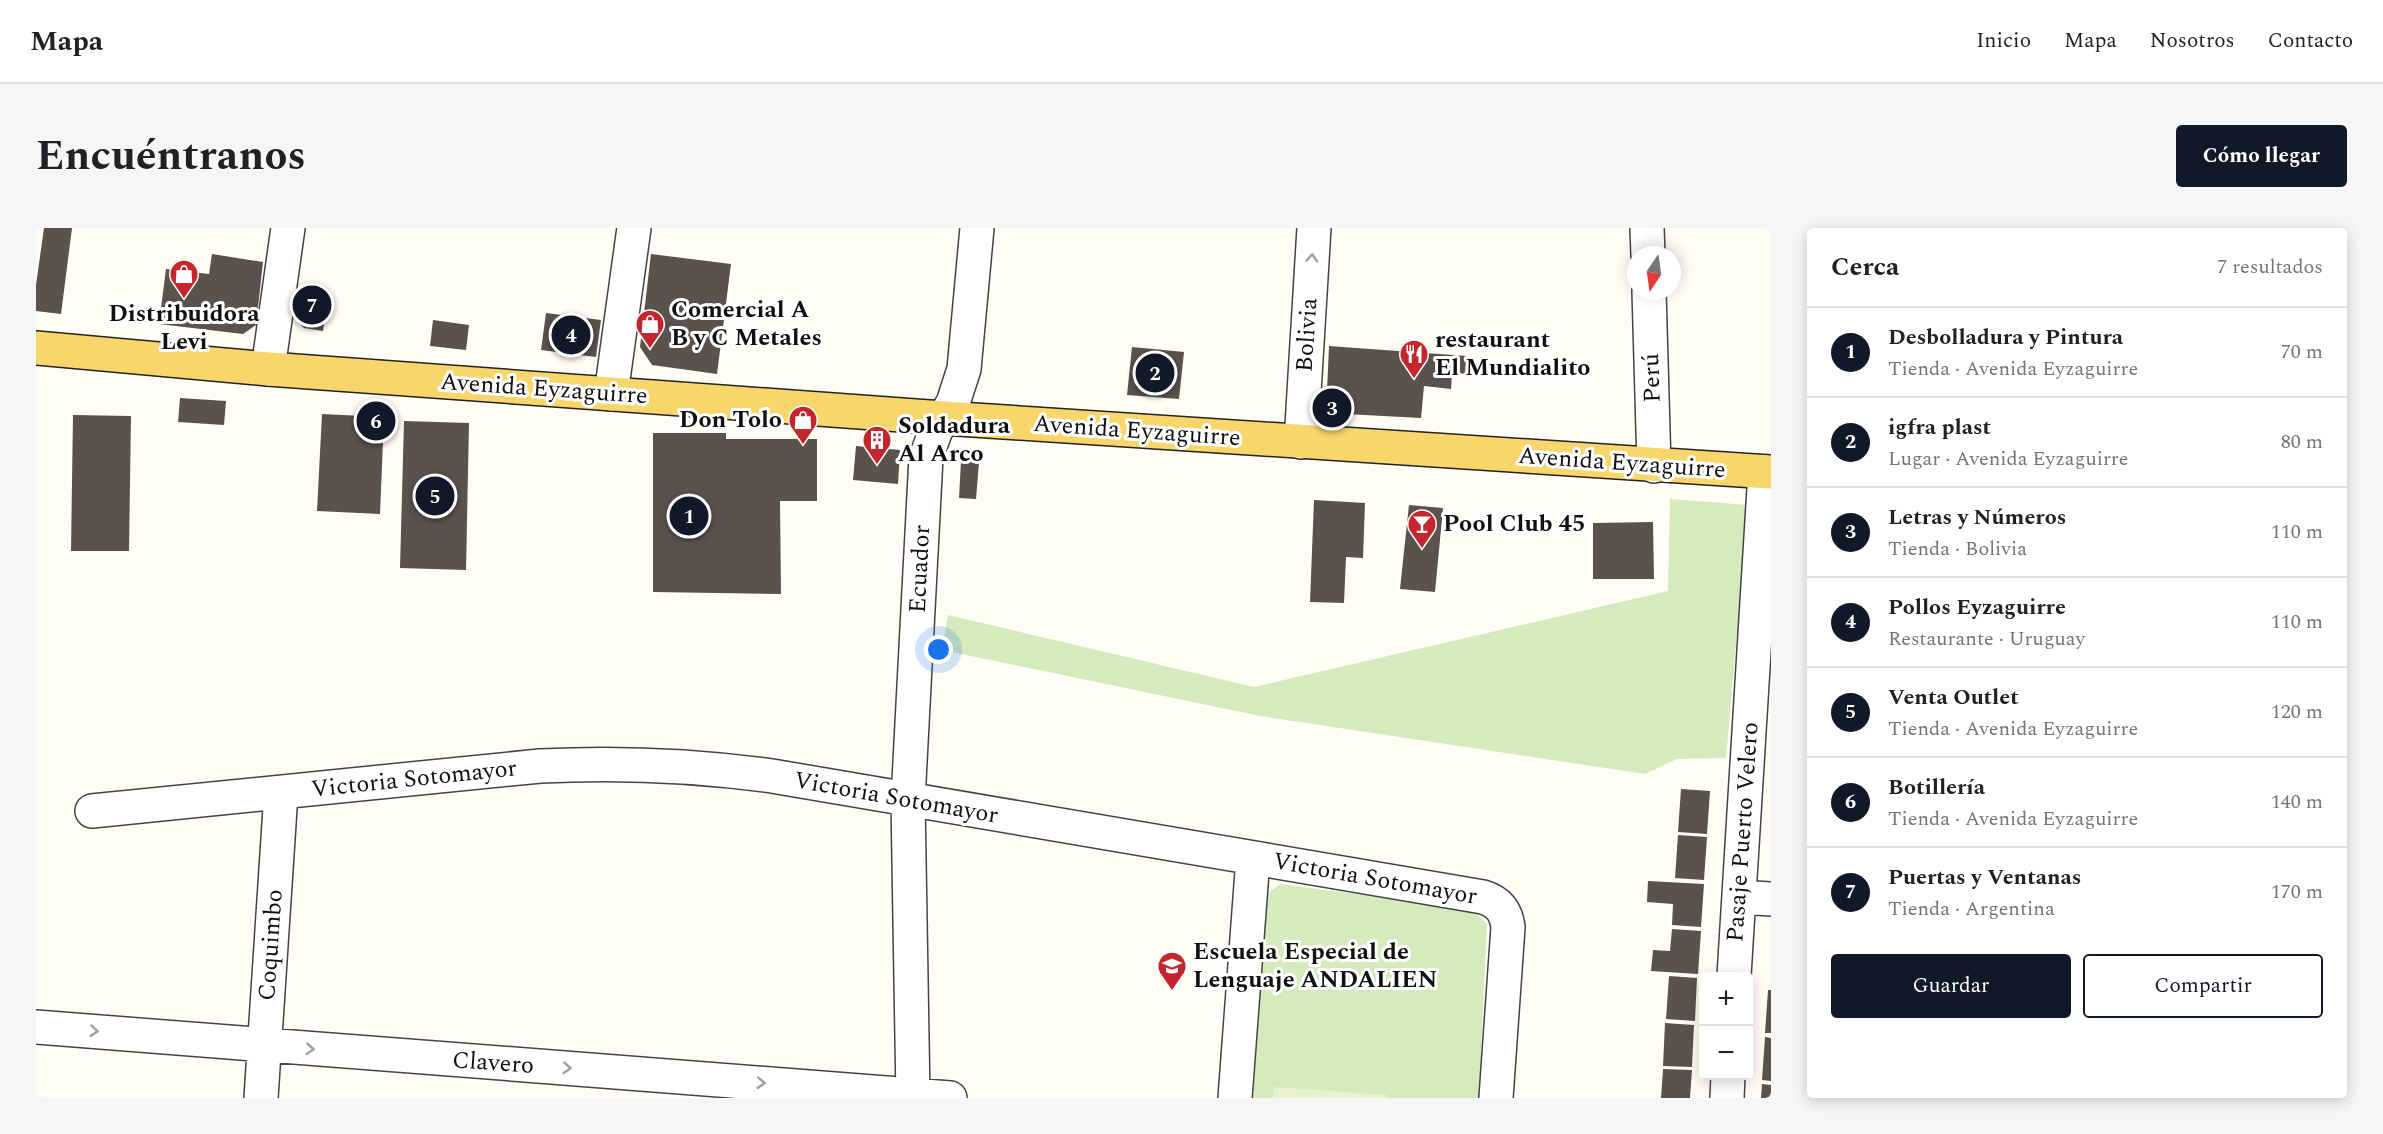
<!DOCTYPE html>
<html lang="es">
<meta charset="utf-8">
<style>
body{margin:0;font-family:Spectral,serif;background:#f6f6f6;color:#202124}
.controls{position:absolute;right:18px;bottom:18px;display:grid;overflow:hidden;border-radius:6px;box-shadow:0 3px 15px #0003}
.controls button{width:54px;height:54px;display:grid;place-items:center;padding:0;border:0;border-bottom:2px solid #e0e0e0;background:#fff;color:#202124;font:30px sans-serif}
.compass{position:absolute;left:1591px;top:18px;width:54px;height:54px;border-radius:50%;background:#fff;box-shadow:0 3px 15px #0003;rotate:193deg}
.you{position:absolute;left:903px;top:422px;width:21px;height:21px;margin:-15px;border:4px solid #fff;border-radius:50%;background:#1a73e8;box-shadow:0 0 0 9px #1a73e833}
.badge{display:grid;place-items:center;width:39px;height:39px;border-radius:50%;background:#111827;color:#fff;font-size:20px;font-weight:700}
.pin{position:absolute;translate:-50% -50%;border:3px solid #fff;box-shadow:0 2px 6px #0006}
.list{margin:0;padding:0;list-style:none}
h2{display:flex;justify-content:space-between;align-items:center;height:78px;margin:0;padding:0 24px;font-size:26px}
h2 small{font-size:20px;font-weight:400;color:#757577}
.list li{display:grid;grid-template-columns:39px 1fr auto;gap:18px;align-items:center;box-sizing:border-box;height:90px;padding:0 24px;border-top:2px solid #e0e0e0}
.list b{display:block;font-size:22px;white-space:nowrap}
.list p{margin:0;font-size:20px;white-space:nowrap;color:#757577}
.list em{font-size:20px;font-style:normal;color:#757577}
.actions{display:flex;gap:12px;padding:18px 24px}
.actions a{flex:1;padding:14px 0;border:2px solid #111827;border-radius:6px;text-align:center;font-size:21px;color:#111827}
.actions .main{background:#111827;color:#fff}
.map{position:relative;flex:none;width:1735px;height:870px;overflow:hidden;border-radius:6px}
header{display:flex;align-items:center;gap:36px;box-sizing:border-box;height:84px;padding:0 30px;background:#fff;border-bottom:2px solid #e0e0e0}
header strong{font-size:28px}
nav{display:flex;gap:33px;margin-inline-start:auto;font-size:21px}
.intro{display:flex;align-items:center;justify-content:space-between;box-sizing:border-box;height:144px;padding:0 36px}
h1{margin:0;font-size:42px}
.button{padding:15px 27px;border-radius:6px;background:#111827;color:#fff;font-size:21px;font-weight:700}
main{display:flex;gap:36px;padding:0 36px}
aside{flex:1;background:#fff;border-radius:6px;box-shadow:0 3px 15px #0003}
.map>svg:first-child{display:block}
</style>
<header>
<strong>Mapa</strong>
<nav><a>Inicio</a><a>Mapa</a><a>Nosotros</a><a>Contacto</a></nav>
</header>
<div class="intro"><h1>Encuéntranos</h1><a class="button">Cómo llegar</a></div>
<main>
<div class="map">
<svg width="1735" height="870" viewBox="0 0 1735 870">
<rect width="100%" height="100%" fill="#fffdf5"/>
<path fill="#d5ebbd" d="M 1634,271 L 1712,277 L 1690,530 L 1641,531 L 1609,546 L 1224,488 L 906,422 L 912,387 L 1218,459 L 1632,363 Z
M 1244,656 L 1436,681 L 1451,696 L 1443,870 L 1217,870 L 1230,667 Z"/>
<path fill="#e6f2cf" d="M 1238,859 L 1351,867 L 1350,870 L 1237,870 Z"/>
<path fill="#5a524d" d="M 8,0 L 36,0 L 25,86 L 0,83 L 0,57 Z
M 176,26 L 227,34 L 220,97 L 207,106 L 123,96 L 130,41 L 173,46 Z
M 615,26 L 695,36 L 681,146 L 616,137 L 604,119 Z
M 265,58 L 293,62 L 287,103 L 268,100 L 260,92 Z
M 510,85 L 565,92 L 560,129 L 505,122 Z
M 397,92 L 433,97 L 430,122 L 394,118 Z
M 1293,118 L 1431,128 L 1429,146 L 1416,145 L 1415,161 L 1388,158 L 1385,190 L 1290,185 Z
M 1096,119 L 1148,124 L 1143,171 L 1091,167 Z
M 144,170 L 190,173 L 188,197 L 142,194 Z
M 286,186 L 348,189 L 344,286 L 281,283 Z
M 37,187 L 95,188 L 93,323 L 35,323 Z
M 368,193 L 433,195 L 430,342 L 364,340 Z
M 617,205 L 690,205 L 690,211 L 781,211 L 781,273 L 744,273 L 745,366 L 617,364 Z
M 820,218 L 864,222 L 862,256 L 817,252 Z
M 925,233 L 943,235 L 940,271 L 923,270 Z
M 1278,272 L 1329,275 L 1327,330 L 1310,329 L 1308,375 L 1274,374 Z
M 1373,277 L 1407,280 L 1399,364 L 1364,361 Z
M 1617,294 L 1618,351 L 1557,351 L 1557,295 Z
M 1645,561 L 1674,563 L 1671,606 L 1642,604 Z
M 1642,607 L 1671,609 L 1668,652 L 1639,650 Z
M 1612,653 L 1668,656 L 1665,699 L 1636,697 L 1637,676 L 1611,674 Z
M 1636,701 L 1665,703 L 1662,746 L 1615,743 L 1617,722 L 1634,723 Z
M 1633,748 L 1661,750 L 1659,793 L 1630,791 Z
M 1732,762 L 1735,762 L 1735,805 L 1729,805 Z
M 1629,795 L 1658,797 L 1656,839 L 1627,838 Z
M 1729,809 L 1735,810 L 1735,853 L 1726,852 Z
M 1627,841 L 1656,842 L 1654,870 L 1625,870 Z
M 1726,856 L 1735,857 L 1735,870 L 1725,870 Z"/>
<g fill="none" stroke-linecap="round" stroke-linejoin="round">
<g stroke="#444" stroke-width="36">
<path id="minor" d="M 1611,0 L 1612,27
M 1613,63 L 1618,238
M 232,141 L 252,0
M 575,166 L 598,0
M 1265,214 L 1278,0
M 56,583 L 504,538 C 583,534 657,537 736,548 L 1447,669 C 1463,674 1470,683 1472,699 L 1460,870
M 1703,669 L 1735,671
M 1698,748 L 1729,244
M 0,799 L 914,870
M 225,870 L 245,565
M 877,870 L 872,572 L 890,229 L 900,202 L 917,175 L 928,141 L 941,0
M 1199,870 L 1217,630
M 1691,870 L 1692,848"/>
</g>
<g stroke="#222" stroke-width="36">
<path id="major" d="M 0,120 L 232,141 L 907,190 L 1735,244"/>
</g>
<use href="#minor" stroke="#fff" stroke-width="33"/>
<use href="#major" stroke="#f9d66b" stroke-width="33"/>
</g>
<defs><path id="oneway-chevron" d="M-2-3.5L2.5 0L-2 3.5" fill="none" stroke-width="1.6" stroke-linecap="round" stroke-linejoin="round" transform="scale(1.5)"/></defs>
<g stroke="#a0a0a0">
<use href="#oneway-chevron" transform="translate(1276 30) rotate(-86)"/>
<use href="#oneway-chevron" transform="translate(58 803) rotate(5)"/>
<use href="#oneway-chevron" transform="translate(274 821) rotate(4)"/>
<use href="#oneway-chevron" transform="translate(531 840) rotate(4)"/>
<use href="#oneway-chevron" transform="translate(725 855) rotate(4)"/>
</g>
<defs>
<g id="shop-pin" transform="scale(1.5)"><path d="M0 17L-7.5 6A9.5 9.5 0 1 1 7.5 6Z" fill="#c4262e" stroke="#fff"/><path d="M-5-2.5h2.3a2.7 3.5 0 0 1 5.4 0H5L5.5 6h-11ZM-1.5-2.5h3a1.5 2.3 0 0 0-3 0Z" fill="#fff"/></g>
<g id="restaurant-pin" transform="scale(1.5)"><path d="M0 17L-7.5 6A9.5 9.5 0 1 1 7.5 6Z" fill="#c4262e" stroke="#fff"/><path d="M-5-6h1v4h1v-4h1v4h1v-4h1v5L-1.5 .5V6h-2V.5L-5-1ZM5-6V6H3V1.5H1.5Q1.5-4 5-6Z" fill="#fff"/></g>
<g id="building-pin" transform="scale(1.5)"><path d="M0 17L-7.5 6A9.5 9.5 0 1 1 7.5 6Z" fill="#c4262e" stroke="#fff"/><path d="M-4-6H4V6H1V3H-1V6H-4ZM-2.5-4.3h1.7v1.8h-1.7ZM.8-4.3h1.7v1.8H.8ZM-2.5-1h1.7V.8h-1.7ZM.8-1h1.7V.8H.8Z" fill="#fff"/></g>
<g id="bar-pin" transform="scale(1.5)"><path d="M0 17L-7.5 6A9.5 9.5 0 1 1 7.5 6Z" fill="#c4262e" stroke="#fff"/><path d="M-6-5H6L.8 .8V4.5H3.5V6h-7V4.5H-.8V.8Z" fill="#fff"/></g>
<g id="school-pin" transform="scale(1.5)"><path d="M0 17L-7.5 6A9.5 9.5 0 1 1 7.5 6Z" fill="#c4262e" stroke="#fff"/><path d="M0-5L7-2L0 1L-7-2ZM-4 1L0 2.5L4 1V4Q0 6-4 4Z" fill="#fff"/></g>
</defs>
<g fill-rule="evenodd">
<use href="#shop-pin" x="148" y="46"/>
<use href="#shop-pin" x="614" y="96"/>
<use href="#restaurant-pin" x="1378" y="126"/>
<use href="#shop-pin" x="767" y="192"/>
<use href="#building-pin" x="841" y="212"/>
<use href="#bar-pin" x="1386" y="296"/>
<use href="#school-pin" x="1136" y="738"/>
</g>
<g text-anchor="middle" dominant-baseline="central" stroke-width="6" stroke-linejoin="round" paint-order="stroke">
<g font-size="24" font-weight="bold" fill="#111" stroke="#fff" text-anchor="start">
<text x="635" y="82">Comercial A<tspan x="635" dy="28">B y C Metales</tspan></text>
<text x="148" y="86" text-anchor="middle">Distribuidora<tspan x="148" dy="28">Levi</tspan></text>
<text x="1399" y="112">restaurant<tspan x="1399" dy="28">El Mundialito</tspan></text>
<text x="746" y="192" text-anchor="end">Don Tolo</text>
<text x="862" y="198">Soldadura<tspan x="862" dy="28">Al Arco</tspan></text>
<text x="1407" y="296">Pool Club 45</text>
<text x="1157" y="724">Escuela Especial de<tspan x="1157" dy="28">Lenguaje ANDALIEN</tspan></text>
</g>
<g font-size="24" fill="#111" stroke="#fff">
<text transform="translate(1271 107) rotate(-86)">Bolivia</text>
<text transform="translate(1616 150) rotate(-92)">Perú</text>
<text transform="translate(508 161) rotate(4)">Avenida Eyzaguirre</text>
<text transform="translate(1101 203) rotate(4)">Avenida Eyzaguirre</text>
<text transform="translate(1586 235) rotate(4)">Avenida Eyzaguirre</text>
<text transform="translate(884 341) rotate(-87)">Ecuador</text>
<text transform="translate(378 551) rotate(-6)">Victoria Sotomayor</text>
<text transform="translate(860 570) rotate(10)">Victoria Sotomayor</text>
<text transform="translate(1707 604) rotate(-86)">Pasaje Puerto Velero</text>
<text transform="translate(1339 651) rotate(10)">Victoria Sotomayor</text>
<text transform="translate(235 717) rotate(-86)">Coquimbo</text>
<text transform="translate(457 835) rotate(4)">Clavero</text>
</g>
</g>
</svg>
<div class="controls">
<button>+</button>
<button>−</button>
</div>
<svg class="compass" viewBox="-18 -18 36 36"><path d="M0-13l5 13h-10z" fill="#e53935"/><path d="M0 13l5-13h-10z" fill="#757577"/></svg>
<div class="you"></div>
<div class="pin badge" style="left:653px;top:288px">1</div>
<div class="pin badge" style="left:1119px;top:145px">2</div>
<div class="pin badge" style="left:1296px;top:180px">3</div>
<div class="pin badge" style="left:535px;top:107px">4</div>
<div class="pin badge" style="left:399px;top:268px">5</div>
<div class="pin badge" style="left:340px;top:193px">6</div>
<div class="pin badge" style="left:276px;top:77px">7</div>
</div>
<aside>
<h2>Cerca<small>7 resultados</small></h2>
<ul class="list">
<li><span class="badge">1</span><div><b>Desbolladura y Pintura</b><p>Tienda · Avenida Eyzaguirre</p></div><em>70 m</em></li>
<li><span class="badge">2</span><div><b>igfra plast</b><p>Lugar · Avenida Eyzaguirre</p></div><em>80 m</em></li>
<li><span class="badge">3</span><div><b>Letras y Números</b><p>Tienda · Bolivia</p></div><em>110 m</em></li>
<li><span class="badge">4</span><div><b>Pollos Eyzaguirre</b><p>Restaurante · Uruguay</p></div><em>110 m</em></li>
<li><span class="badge">5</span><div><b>Venta Outlet</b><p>Tienda · Avenida Eyzaguirre</p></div><em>120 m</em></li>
<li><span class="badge">6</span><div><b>Botillería</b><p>Tienda · Avenida Eyzaguirre</p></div><em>140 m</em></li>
<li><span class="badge">7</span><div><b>Puertas y Ventanas</b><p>Tienda · Argentina</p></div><em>170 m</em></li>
</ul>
<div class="actions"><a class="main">Guardar</a><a>Compartir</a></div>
</aside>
</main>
